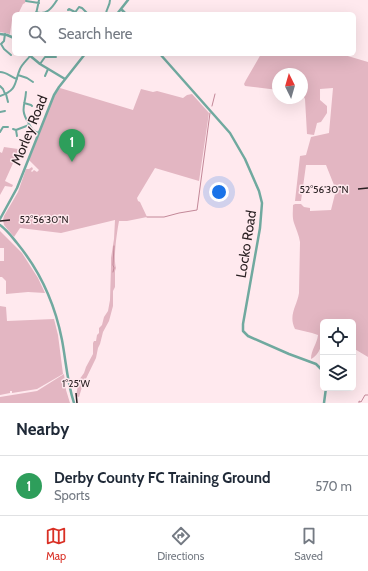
<!DOCTYPE html>
<meta charset="utf-8">
<style>
body{margin:0;font-family:Cabin,sans-serif;background:#f2f2f3;color:#1f2937}
.controls{position:absolute;right:12px;bottom:12px;display:grid;overflow:hidden;border-radius:6px;box-shadow:0 4px 16px #0002}
.controls button{width:36px;height:36px;display:grid;place-items:center;padding:0;border:0;border-bottom:1px solid #e0e1e3;background:#fff;color:#1f2937;font:20px sans-serif}
.compass{position:absolute;left:272px;top:68px;width:36px;height:36px;border-radius:50%;background:#fff;box-shadow:0 4px 16px #0002;rotate:355deg}
.you{position:absolute;left:219px;top:192px;width:14px;height:14px;margin:-10px;border:3px solid #fff;border-radius:50%;background:#1a73e8;box-shadow:0 0 0 6px #1a73e833}
.badge{display:grid;place-items:center;width:26px;height:26px;border-radius:50%;background:#d93025;color:#fff;font-size:13px;font-weight:700}
.pin{position:absolute;translate:-50% -33px;filter:drop-shadow(0 1px 2px #0008)}
.pin::after{content:'';position:absolute;top:21px;width:14px;height:12px;background:inherit;clip-path:polygon(0 0,100% 0,50% 100%)}
.list{margin:0;padding:0;list-style:none}
h2{display:flex;justify-content:space-between;align-items:center;height:52px;margin:0;padding:0 16px;font-size:17px}
h2 small{font-size:13px;font-weight:400;color:#747a83}
.list li{display:grid;grid-template-columns:26px 1fr auto;gap:12px;align-items:center;box-sizing:border-box;height:60px;padding:0 16px;border-top:1px solid #e0e1e3}
.list b{display:block;font-size:15px;white-space:nowrap}
.list p{margin:0;font-size:13px;white-space:nowrap;color:#747a83}
.list em{font-size:13px;font-style:normal;color:#747a83}
.icon{flex:none;width:22px;height:22px;fill:none;stroke:currentColor;stroke-width:2;stroke-linecap:round;stroke-linejoin:round}
.map{position:relative;flex:none;width:368px;height:403px;overflow:hidden}
.search{position:absolute;background:#fff;box-shadow:0 4px 16px #0002;left:12px;right:12px;top:12px;height:44px;display:flex;align-items:center;gap:10px;box-sizing:border-box;padding:0 14px;border-radius:6px;color:#747a83;font-size:15px}
.sheet{height:112px;background:#fff}
nav{display:flex;justify-content:space-around;align-items:center;box-sizing:border-box;height:56px;border-top:1px solid #e0e1e3;background:#fff;font-size:11px;color:#747a83}
nav a{display:grid;justify-items:center;gap:2px}
nav .on{color:#d93025}
.map>svg:first-child{display:block}
</style>
<div class="map">
<svg width="368" height="403" viewBox="0 0 368 403">
<rect width="100%" height="100%" fill="#ffe9ee"/>
<path fill="#e3b6c2" d="M 0,0 L 26,0 L 25,3 L 23,4 L 18,14 L 14,14 L 14,20 L 12,20 L 10,34 L 0,32 Z
M 261,54 L 341,54 L 368,62 L 368,357 L 353,348 L 353,322 L 323,322 C 323,335 324,352 311,359 C 311,350 317,344 318,335 L 312,333 L 295,329 C 288,315 297,306 299,293 L 300,242 C 299,235 296,229 294,223 C 292,217 293,211 293,205 L 295,204 L 301,204 L 304,207 L 310,208 L 310,211 L 331,210 L 336,190 L 326,165 L 306,165 L 301,201 L 295,201 L 300,156 L 306,155 L 311,137 L 329,133 L 333,88 L 320,89 L 320,100 L 327,106 L 327,113 L 321,122 L 317,123 L 314,135 L 307,134 L 305,99 L 302,93 L 302,74 L 278,74 L 278,90 L 245,86 L 244,84 L 246,80 Z
M 60,88 L 133,110 L 141,89 L 153,92 L 157,91 L 183,98 L 187,95 L 192,94 L 209,113 L 199,181 L 155,168 L 137,198 L 138,201 L 140,202 L 147,217 L 127,221 L 119,221 C 117,232 113,258 116,268 L 115,271 L 115,287 L 113,291 L 113,306 L 109,321 L 103,332 L 100,344 L 98,348 L 96,358 L 82,387 L 79,397 L 76,396 L 79,380 L 84,373 L 86,367 L 93,354 L 93,343 L 94,341 L 96,341 L 97,335 L 99,333 L 99,328 L 102,325 L 104,317 L 108,311 L 110,300 L 111,267 L 111,258 L 114,239 L 115,220 L 61,233 L 20,228 L 14,237 L 4,225 L 3,220 L 4,216 L 18,192 L 26,169 L 29,169 L 32,167 L 33,169 L 31,171 L 32,172 L 34,170 L 37,172 L 39,170 L 29,160 L 54,96 Z
M 4,147 L 18,149 L 14,161 L 5,181 L 13,185 L 12,187 L 5,186 L 0,195 L 0,152 L 2,153 Z
M 0,231 L 22,253 L 38,278 L 45,293 L 28,292 L 6,294 L 6,281 L 2,277 L 0,277 L 0,261 L 4,261 L 4,248 L 0,248 Z
M 0,306 L 6,307 L 7,321 L 54,319 L 58,335 L 63,374 L 37,389 L 12,393 L 12,391 L 10,391 L 10,393 L 0,395 Z
M 64,374 L 66,390 L 70,403 L 0,403 L 0,397 L 37,391 Z"/>
<g fill="none" stroke-linecap="round" stroke-linejoin="round">
<path stroke="#c38898" stroke-width="1" d="M 212,106 L 215,94
M 147,217 L 164,217 L 179,213 L 197,210 L 210,113
M 113,272 L 114,268 L 113,265 L 114,246
M 359,403 L 359,401 L 361,402 L 365,395 L 368,395"/>
<path stroke="#70a99f" stroke-width="2" d="M 26,1 L 39,3
M 68,10 L 69,9 L 75,12
M 36,12 C 46,16 52,8 57,0
M 36,14 L 38,5 L 39,0
M 74,14 L 79,7 L 82,8 L 88,14
M 106,14 C 106,9 110,6 110,0
M 1,44 L 4,49 L 11,55
M 1,44 L 4,41 L 5,34
M 40,64 L 45,57 L 56,57
M 0,72 C 7,72 10,77 17,79
M 18,75 L 27,78 L 33,82
M 45,76 L 48,69
M 0,86 L 3,89 L 5,94
M 26,92 C 25,106 20,109 28,122 C 31,128 32,131 39,133
M 6,94 L 8,102
M 0,96 C 18,90 14,83 20,69 C 22,64 27,60 30,56
M 24,103 L 31,105 L 32,106
M 0,112 L 5,111
M 13,129 L 16,130 L 29,125
M 16,130 L 17,136
M 0,132 L 3,127 L 8,127"/>
<path stroke="#70a99f" stroke-width="2.5" d="M 121,9 L 126,14
M 117,14 L 128,0
M 0,34 L 7,35 L 14,38
M 28,54 L 40,64 L 65,79
M 160,54 L 230,133 L 245,159 L 259,191 L 262,203 L 260,228 L 243,324 L 243,331 L 248,336 L 289,354 L 316,364 L 321,369 L 323,372
M 0,219 L 17,188 L 54,95 L 59,87 L 85,54
M 0,225 C 7,230 12,237 17,243 C 40,271 55,304 62,340 C 66,361 67,382 74,403
M 324,403 L 326,388"/>
</g>
<path fill="none" stroke="#2a2123" stroke-width="1.5" d="M 358,189 L 368,188M 0,221 L 10,220M 76,393 L 77,403"/>
<g text-anchor="middle" dominant-baseline="central" stroke-width="3" stroke-linejoin="round" paint-order="stroke">
<g font-size="14" fill="#2a2123" stroke="#ffe9ee">
<text transform="translate(29 130) rotate(-68)">Morley Road</text>
<text transform="translate(246 244) rotate(-81)">Locko Road</text>
</g>
</g>
<g font-size="10" text-anchor="middle" fill="#2a2123" stroke="#ffe9ee" stroke-width="3" stroke-linejoin="round" paint-order="stroke">
<text x="324" y="193">52°56'30"N</text>
<text x="44" y="223">52°56'30"N</text>
<text x="76" y="387">1°25'W</text>
</g>
</svg>
<div class="controls">
<button><svg class="icon" aria-label="locate" viewBox="0 0 24 24"><circle cx="12" cy="12" r="6"/><path d="M12 2v4M12 18v4M2 12h4M18 12h4"/></svg></button>
<button><svg class="icon" aria-label="layers" viewBox="0 0 24 24"><path d="M12 4l9 5-9 5-9-5zM3 14l9 5 9-5"/></svg></button>
</div>
<svg class="compass" viewBox="-18 -18 36 36"><path d="M0-13l5 13h-10z" fill="#e53935"/><path d="M0 13l5-13h-10z" fill="#747a83"/></svg>
<div class="you"></div>
<div class="pin badge" style="left:72px;top:162px;background:#2e9e5b">1</div>
<div class="search"><svg class="icon" aria-label="search" viewBox="0 0 24 24"><circle cx="10" cy="10" r="6"/><path d="M15 15l6 6"/></svg>Search here</div>
</div>
<section class="sheet">
<h2>Nearby<small></small></h2>
<ul class="list">
<li><span class="badge" style="background:#2e9e5b">1</span><div><b>Derby County FC Training Ground</b><p>Sports</p></div><em>570 m</em></li>
</ul>
</section>
<nav>
<a class="on"><svg class="icon" aria-label="map" viewBox="0 0 24 24"><path d="M3 6l6-2 6 2 6-2v14l-6 2-6-2-6 2zM9 4v14M15 6v14"/></svg>Map</a>
<a><svg class="icon" aria-label="directions" viewBox="0 0 24 24"><path d="M12 3l9 9-9 9-9-9zM9 14v-3h6M13 9l2 2-2 2"/></svg>Directions</a>
<a><svg class="icon" aria-label="saved" viewBox="0 0 24 24"><path d="M7 4h10v16l-5-4-5 4z"/></svg>Saved</a>
</nav>
